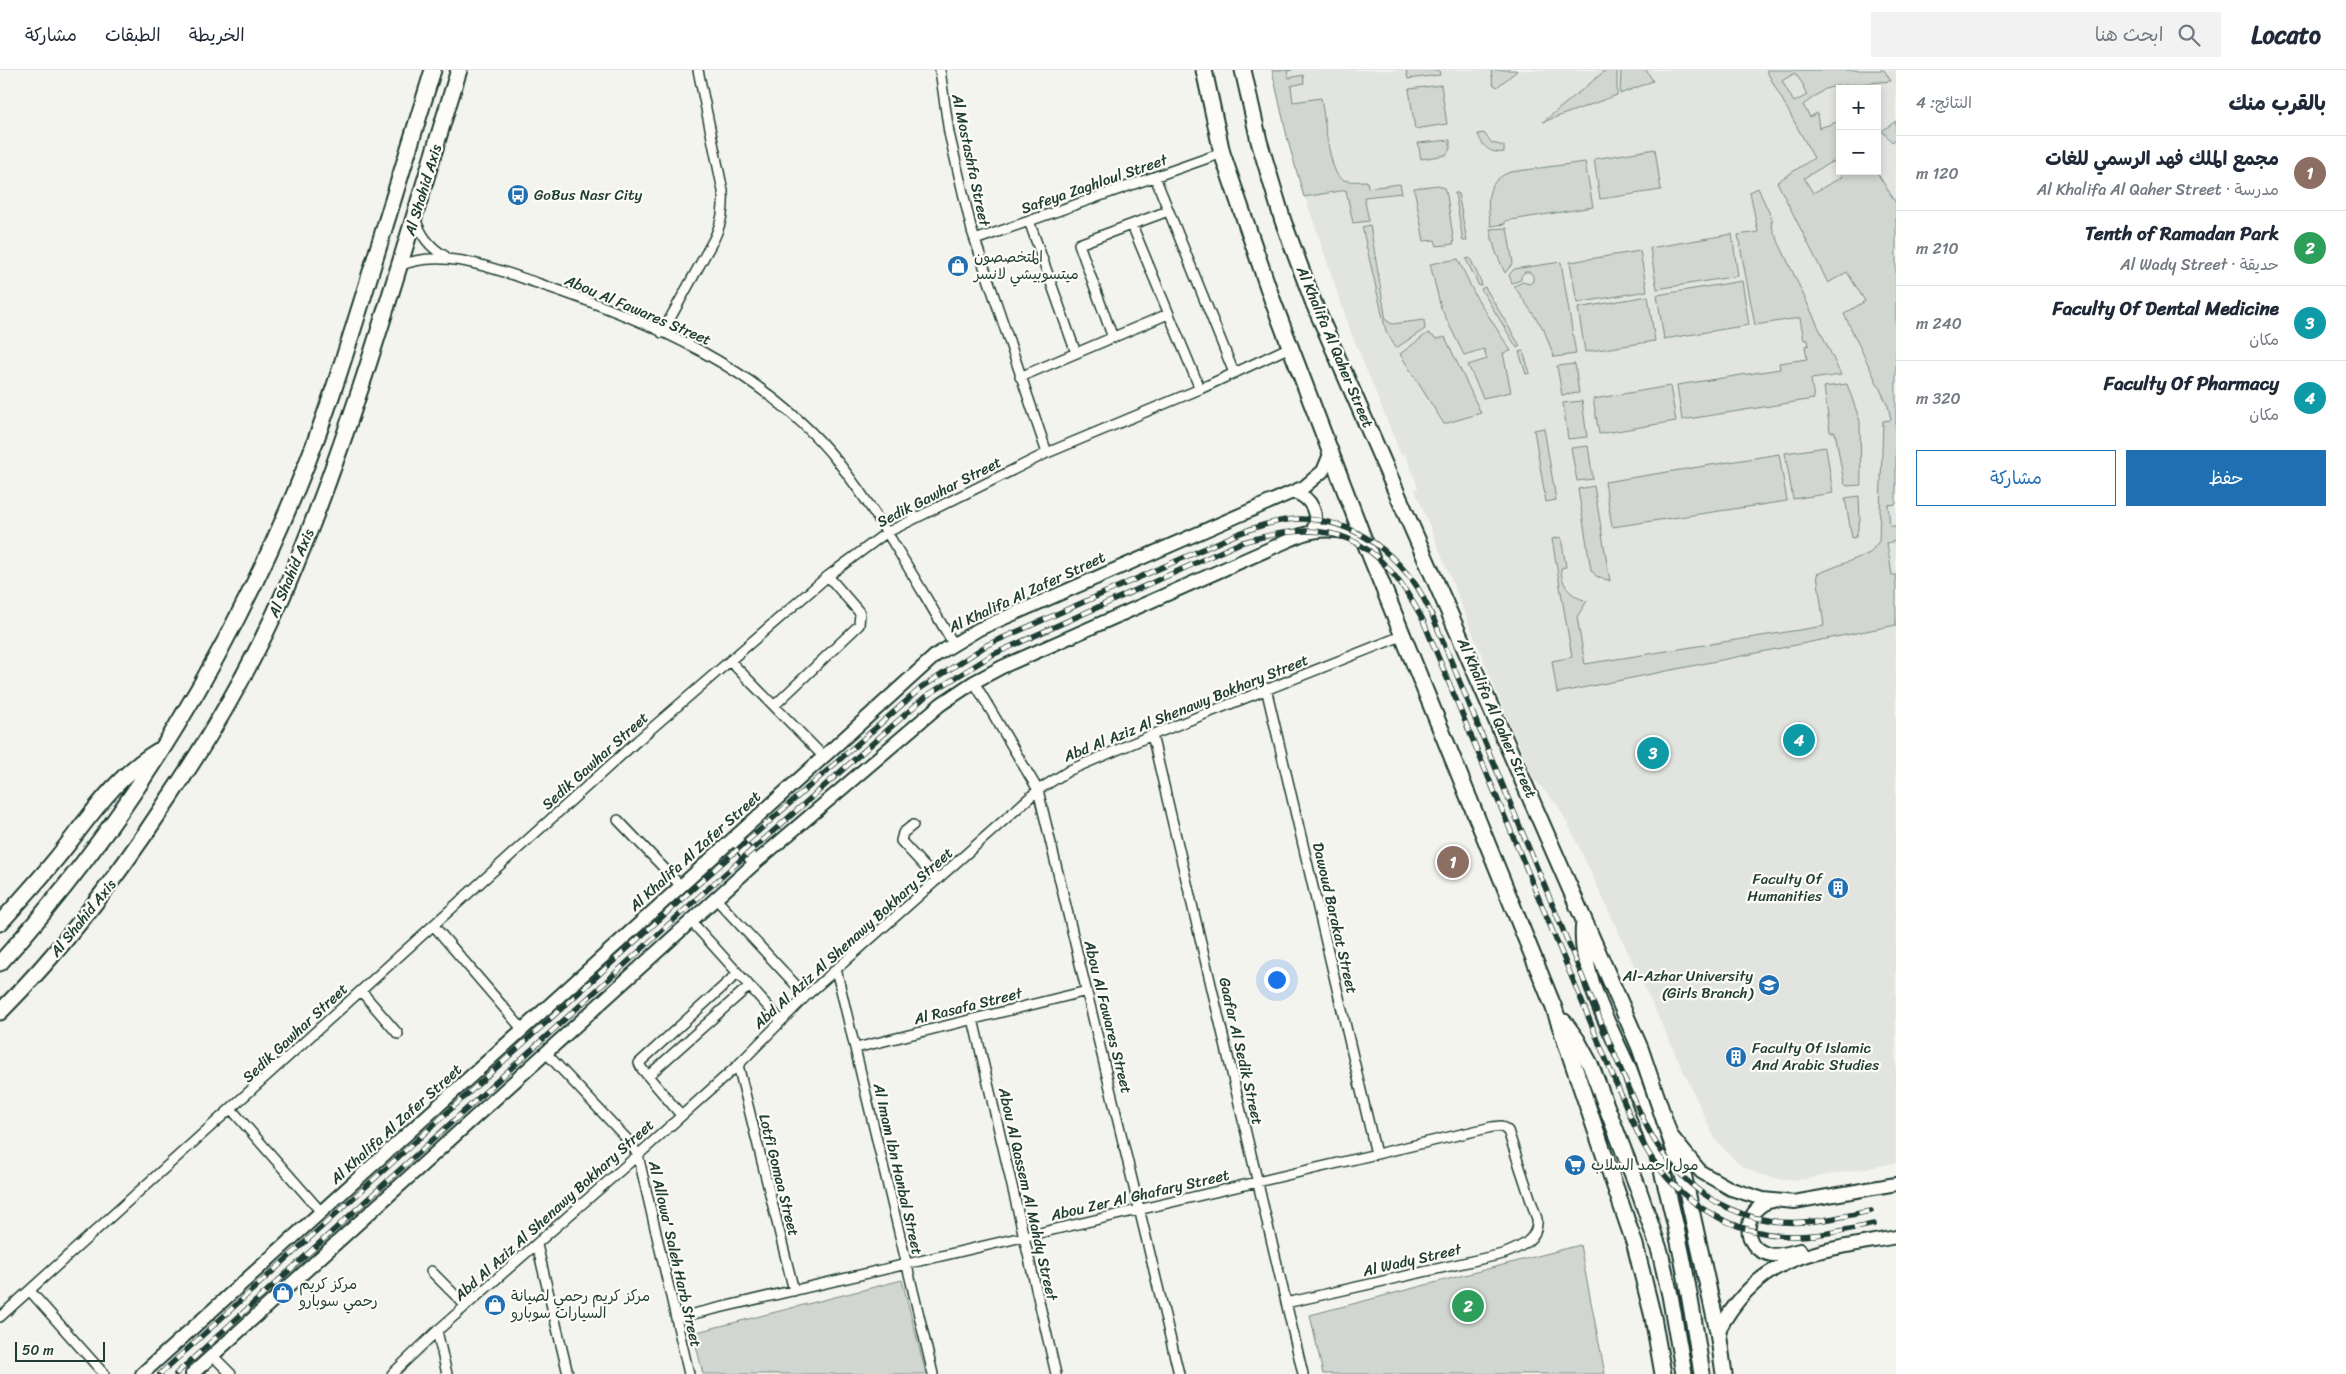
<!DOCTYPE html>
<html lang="ar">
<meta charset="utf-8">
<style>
body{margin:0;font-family:Sriracha,"Playpen Sans Arabic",sans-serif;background:#f2f2f3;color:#1f2937;direction:rtl}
.controls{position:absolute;right:15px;top:15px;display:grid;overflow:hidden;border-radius:0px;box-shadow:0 2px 8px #0003}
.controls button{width:45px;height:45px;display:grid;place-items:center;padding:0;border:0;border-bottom:1px solid #e0e1e3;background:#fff;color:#1f2937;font:25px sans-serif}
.scale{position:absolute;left:15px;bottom:12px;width:90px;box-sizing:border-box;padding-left:5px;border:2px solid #1f3d34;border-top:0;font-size:14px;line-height:18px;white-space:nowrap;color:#1f3d34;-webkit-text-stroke:4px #fdfcf7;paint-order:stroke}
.you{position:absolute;left:1276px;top:909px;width:18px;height:18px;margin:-12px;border:4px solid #fff;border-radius:50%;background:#1a73e8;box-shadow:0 0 0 8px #1a73e833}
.badge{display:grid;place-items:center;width:32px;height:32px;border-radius:50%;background:#1f6fb2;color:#fff;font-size:16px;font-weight:700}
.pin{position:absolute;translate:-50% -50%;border:2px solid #fff;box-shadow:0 1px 5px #0006}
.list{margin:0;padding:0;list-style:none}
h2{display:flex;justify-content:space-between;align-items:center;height:65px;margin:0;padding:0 20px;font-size:21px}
h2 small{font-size:16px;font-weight:400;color:#747a83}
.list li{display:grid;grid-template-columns:32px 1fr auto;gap:15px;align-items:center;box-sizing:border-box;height:75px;padding:0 20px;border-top:1px solid #e0e1e3}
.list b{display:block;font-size:19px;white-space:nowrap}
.list p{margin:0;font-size:16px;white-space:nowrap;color:#747a83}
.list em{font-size:16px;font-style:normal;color:#747a83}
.actions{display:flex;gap:10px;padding:15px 20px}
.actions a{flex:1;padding:11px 0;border:1px solid #1f6fb2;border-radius:0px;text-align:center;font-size:18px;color:#1f6fb2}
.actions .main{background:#1f6fb2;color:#fff}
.icon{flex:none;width:28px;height:28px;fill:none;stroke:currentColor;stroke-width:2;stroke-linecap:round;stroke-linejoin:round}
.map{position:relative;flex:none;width:1896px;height:1304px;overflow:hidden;direction:ltr}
header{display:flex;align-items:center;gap:30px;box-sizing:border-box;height:70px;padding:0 25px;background:#fff;border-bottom:1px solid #e0e1e3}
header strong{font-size:24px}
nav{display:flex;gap:28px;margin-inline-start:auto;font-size:18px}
.search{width:350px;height:45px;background:#f2f2f3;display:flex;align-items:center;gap:12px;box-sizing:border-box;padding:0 18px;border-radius:0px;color:#747a83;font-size:19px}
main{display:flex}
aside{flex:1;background:#fff}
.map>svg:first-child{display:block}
</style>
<header>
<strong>Locato</strong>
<div class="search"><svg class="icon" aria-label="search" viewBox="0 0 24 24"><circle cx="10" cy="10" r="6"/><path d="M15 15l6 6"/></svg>ابحث هنا</div>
<nav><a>الخريطة</a><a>الطبقات</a><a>مشاركة</a></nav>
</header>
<main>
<aside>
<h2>بالقرب منك<small>النتائج: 4</small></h2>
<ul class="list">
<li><span class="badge" style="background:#8d6e63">1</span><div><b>مجمع الملك فهد الرسمي للغات</b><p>مدرسة · Al Khalifa Al Qaher Street</p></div><em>120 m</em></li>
<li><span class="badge" style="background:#2e9e5b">2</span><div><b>Tenth of Ramadan Park</b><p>حديقة · Al Wady Street</p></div><em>210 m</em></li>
<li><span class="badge" style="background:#0f9aa8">3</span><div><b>Faculty Of Dental Medicine</b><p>مكان</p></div><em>240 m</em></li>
<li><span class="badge" style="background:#0f9aa8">4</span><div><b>Faculty Of Pharmacy</b><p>مكان</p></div><em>320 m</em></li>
</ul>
<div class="actions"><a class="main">حفظ</a><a>مشاركة</a></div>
</aside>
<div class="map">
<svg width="1896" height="1304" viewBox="0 0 1896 1304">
<rect width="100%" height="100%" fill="#f4f4ef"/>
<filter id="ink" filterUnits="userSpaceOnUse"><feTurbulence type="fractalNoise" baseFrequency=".02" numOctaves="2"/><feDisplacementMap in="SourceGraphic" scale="10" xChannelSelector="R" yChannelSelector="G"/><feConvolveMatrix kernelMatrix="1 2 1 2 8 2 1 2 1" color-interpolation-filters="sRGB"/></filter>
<g filter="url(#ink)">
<path fill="#e2e5df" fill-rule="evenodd" d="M 1272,0 L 1896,0 L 1896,1093 L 1806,1109 L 1783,1110 L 1761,1105 L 1740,1095 L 1716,1071 L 1570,758 L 1558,736 L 1533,708 L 1501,633 L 1415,420 L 1418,418 L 1414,407 L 1405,384 L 1401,385 L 1350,260 L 1298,106 ZM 1840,19 L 1877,19 L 1877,101 L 1840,101 Z"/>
<path fill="#d1d6d1" stroke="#788a82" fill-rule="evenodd" d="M 1272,0 L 1292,0 L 1287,1 L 1289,8 L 1303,5 L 1304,13 L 1291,16 L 1293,32 L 1321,28 C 1324,43 1329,100 1340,108 C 1347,113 1358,111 1367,111 L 1368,118 L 1400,114 L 1402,123 L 1364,127 L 1369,151 L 1353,153 L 1346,120 L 1304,127 L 1288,71 Z
M 1406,0 L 1439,0 L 1440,5 L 1408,9 Z
M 1491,0 L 1516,0 L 1517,1 L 1497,17 L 1493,14 Z
M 1606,0 L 1617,0 L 1617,25 L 1543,52 Z
M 1621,0 L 1646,0 L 1653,11 L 1620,24 Z
M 1766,0 L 1884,0 L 1891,11 L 1836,16 L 1825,19 L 1803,35 L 1810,47 L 1817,43 L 1819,58 L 1840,51 L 1840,101 L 1876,101 L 1896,133 L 1896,434 L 1888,435 L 1890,456 L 1896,456 L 1896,471 L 1887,473 L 1892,505 L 1896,505 L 1896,555 L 1557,623 L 1552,591 L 1572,587 L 1552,469 L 1561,467 L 1566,497 L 1561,498 C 1561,515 1571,527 1587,531 L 1577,547 L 1585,594 L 1824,556 L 1817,504 L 1870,483 L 1879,471 L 1883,351 L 1891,350 L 1888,336 L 1844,244 L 1865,231 L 1847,202 L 1828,213 L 1777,112 L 1814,88 ZM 1795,3 L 1804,16 L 1803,17 L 1807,25 L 1794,32 L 1782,11 ZM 1833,91 L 1842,107 L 1813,123 L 1804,108 Z
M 1441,15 L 1447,54 L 1415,59 L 1409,19 Z
M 1896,51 L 1896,69 L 1892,72 L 1882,61 Z
M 1484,63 L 1492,73 L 1504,76 L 1504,82 C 1491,84 1482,77 1478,64 Z
M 1450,70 L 1450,79 L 1446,85 L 1421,89 L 1418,73 Z
M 1655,79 L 1661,120 L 1600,129 L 1594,89 Z
M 1585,92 L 1593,137 L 1505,151 L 1505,154 L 1491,156 C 1487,133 1484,112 1510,102 Z
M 1438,115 L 1444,118 L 1447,125 L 1454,174 L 1437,176 L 1435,170 L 1424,171 L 1414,118 Z
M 1758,118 L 1773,151 L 1771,152 L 1773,160 L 1841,305 L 1811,309 L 1814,329 L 1682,350 L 1677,315 L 1780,299 L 1779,293 L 1807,289 L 1805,276 L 1809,275 L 1808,270 L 1804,270 L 1800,248 L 1755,255 L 1738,165 L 1758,162 L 1750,122 Z
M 1455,123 L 1458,123 L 1467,171 L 1463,171 Z
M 1370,155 L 1386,250 L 1392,254 L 1424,250 L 1425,259 L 1396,278 L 1386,261 L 1362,157 Z
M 1507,158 L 1513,193 L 1505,203 L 1495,180 L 1490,159 Z
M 1732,164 L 1738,206 L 1657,219 L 1650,178 Z
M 1640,181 L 1647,221 L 1577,233 L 1570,192 Z
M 1470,188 L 1482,214 L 1479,216 L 1466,189 Z
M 1458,189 L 1475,225 L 1511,281 L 1503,283 L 1511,322 L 1483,328 L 1468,295 L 1487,289 L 1484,279 L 1464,285 L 1441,238 L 1430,194 Z
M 1561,192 L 1576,284 L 1554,287 L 1544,260 L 1514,216 L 1523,212 L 1529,214 L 1533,211 L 1533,206 L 1530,202 L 1525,202 L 1521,206 L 1521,210 L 1512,213 L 1509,205 L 1514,199 Z
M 1742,211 L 1749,255 L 1664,269 L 1657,225 Z
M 1485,217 L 1520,276 L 1517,278 L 1481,219 Z
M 1648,226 L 1655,271 L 1585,282 L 1578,238 Z
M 1428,263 L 1437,269 L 1445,267 L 1481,343 L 1444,354 L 1400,284 Z
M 1523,281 L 1530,303 L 1526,304 L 1519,282 Z
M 1575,294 L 1579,323 L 1562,325 L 1557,296 Z
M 1847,314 L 1860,351 L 1861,415 L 1847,416 L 1844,413 L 1835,362 L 1830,362 L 1824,317 Z
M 1670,316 L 1676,351 L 1599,364 L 1593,329 Z
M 1582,331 L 1587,367 L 1568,369 L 1563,333 Z
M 1544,358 L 1556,430 L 1546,432 L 1534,360 Z
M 1588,376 L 1593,409 L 1577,411 L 1571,378 Z
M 1826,377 L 1833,423 L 1793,429 L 1785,383 Z
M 1779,384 L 1787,431 L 1612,457 L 1605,412 Z
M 1594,416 L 1610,511 L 1596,506 L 1591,500 L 1578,419 Z
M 1859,426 L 1860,450 L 1856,467 L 1852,468 L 1845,428 Z
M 1580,1175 L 1605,1304 L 1323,1304 L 1310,1245 Z
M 902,1210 L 926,1304 L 703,1304 L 693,1263 Z"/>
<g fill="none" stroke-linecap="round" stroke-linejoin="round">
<g stroke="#1f3d34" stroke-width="12">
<path id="street" d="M 940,0 L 949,63 L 972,161 L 1047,383
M 1155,107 L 1234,303
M 415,148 C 421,165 429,177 445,186
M 1029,151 L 1076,283
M 1132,155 L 1200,319
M 975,170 L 1222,83
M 399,196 C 442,177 495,199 537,213 C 648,250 763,298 838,392 C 882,448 916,512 953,573
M 662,263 L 714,169 C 722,152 724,139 723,121 L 698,0
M 1113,268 L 1079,174 L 1168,141
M 1020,307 L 1168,244
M 730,591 L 824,687
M 974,612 L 1038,720 L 1179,1304
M 1266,618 L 1376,1084
M 774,636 L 859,555 L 860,543 L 828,506
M 1152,665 L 1303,1304
M 618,750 L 681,816
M 913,755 L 903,763 L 901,771 L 937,810
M 716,829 L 806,926
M 691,851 L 781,951
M 434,856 L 523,960
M 836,899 L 933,1304
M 361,921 L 398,964
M 973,949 L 1056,1304
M 856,978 L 1087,921
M 547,984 L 628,1070 L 638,1085 L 689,1304
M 738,995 L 794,1221
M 648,1006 L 749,916
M 232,1040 L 322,1143
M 681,1045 L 642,999 L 639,993 L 738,903
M 537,1175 L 568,1304
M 431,1201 L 466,1236
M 30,1221 L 104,1304
M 0,1247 L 637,671 L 828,506 L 886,463 L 1047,383 L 1200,319 L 1290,277
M 676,1248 L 1492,1057 L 1501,1056 L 1508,1061 L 1537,1149 C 1539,1170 1519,1178 1503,1184 L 1286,1233
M 437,1261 L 447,1304
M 212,1285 L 231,1304
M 392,1304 L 437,1261 L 638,1085 L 738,995 L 806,926 L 1038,720 L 1070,700 L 1152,665 L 1404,565"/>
</g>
<g stroke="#1f3d34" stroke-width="16">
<path id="secondary" d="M 1294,422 C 1312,428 1319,444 1313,461
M 734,768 L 755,793
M 1671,1065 L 1701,1102 L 1731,1119 L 1763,1129 L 1794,1132 L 1896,1114
M 1773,1131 C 1745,1135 1738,1176 1768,1184 C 1778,1187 1790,1182 1800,1180
M 1718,1262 C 1759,1183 1816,1182 1896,1167
M 142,1304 L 936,585 L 979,559 L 1304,417 L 1323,401 L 1331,382
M 192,1304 L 755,793 L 941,634 L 974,612 L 1002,597 L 1301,465 C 1323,458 1344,459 1364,470"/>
</g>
<g stroke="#1f3d34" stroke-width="19">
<path id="primary" d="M 1204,0 L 1222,83 L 1272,229 L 1364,470 L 1554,938 L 1635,1175 L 1653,1247 L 1663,1304
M 1243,0 L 1259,71 L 1283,151 L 1314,234 L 1640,978 L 1684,1108 L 1718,1262 L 1724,1304
M 1584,851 C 1578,902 1608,953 1628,998 C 1637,1022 1645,1046 1653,1070 C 1677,1147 1690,1225 1702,1304
M 0,853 C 19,832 38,811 56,789 C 88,750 114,707 158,681
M 0,893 C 132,747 235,576 307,393 C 329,337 347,279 365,221 C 388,148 410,74 433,0
M 0,942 C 63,879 116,809 165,734 C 212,665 254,593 287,516 C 358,348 405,173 459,0
M 1564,952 L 1577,970 L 1590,994 L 1638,1118 L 1660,1182 L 1670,1225 L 1684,1304"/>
</g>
<use href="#street" stroke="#fdfcf7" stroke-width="9"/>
<use href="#secondary" stroke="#fdfcf7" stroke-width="12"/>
<use href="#primary" stroke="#fdfcf7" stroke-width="15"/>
<g stroke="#1f3d34" stroke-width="5.5">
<path id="rail" d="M 160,1304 L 696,816 L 921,618 L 987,575 L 1235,465 C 1245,461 1256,457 1267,454 C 1326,437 1378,465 1413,511 C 1421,521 1426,534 1432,545 L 1624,1007 C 1636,1032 1646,1060 1662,1082 C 1697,1132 1754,1159 1815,1151 C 1834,1149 1853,1144 1871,1141
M 176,1304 L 701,825 L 926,626 L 992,585 L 1240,473 C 1331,445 1377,465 1422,548 L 1615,1011 C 1627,1037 1637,1067 1653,1090 C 1690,1143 1750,1172 1814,1165 C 1834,1163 1854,1158 1874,1154"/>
</g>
<use href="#rail" stroke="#fdfcf7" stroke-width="4" stroke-dasharray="11" stroke-linecap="butt"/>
</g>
</g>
<defs>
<g id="bus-disc" transform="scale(1.125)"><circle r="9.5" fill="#1f6fb2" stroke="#fdfcf7"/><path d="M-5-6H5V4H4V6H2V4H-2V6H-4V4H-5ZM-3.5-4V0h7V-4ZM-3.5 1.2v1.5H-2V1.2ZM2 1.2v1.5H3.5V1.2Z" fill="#fff"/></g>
<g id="shop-disc" transform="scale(1.125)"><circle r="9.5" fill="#1f6fb2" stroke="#fdfcf7"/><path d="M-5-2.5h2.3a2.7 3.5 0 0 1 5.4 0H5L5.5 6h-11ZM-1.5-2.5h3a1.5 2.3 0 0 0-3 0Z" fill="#fff"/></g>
<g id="building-disc" transform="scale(1.125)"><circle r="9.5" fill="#1f6fb2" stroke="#fdfcf7"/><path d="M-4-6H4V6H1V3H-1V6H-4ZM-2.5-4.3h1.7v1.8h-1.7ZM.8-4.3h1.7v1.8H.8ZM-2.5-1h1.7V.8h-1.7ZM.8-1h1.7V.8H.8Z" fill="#fff"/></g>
<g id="university-disc" transform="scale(1.125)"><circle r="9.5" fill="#1f6fb2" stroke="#fdfcf7"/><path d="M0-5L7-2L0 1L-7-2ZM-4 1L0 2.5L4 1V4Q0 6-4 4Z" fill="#fff"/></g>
<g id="supermarket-disc" transform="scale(1.125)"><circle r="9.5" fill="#1f6fb2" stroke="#fdfcf7"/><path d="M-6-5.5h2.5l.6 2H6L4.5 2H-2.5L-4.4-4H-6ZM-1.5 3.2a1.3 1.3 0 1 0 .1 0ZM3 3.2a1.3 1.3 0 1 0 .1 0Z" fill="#fff"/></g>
</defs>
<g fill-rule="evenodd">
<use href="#bus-disc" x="518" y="125"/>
<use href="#shop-disc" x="958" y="196"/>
<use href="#building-disc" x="1838" y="818"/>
<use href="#university-disc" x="1769" y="915"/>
<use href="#building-disc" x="1736" y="987"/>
<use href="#supermarket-disc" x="1575" y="1095"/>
<use href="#shop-disc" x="283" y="1223"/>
<use href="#shop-disc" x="495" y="1235"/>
</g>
<g text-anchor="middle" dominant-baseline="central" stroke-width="4.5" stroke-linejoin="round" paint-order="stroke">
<g font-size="15" fill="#1f3d34" stroke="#fdfcf7">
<text transform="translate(971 90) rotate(78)">Al Mostashfa Street</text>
<text transform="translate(1094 114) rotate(-19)">Safeya Zaghloul Street</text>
<text transform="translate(423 120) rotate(-73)">Al Shahid Axis</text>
<text transform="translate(638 240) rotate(23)">Abou Al Fawares Street</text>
<text transform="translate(1335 277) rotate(67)">Al Khalifa Al Qaher Street</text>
<text transform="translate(939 422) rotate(-27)">Sedik Gawhar Street</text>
<text transform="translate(291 503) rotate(-67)">Al Shahid Axis</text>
<text transform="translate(1027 522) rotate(-25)">Al Khalifa Al Zafer Street</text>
<text transform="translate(1186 638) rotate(-22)">Abd Al Aziz Al Shenawy Bokhary Street</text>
<text transform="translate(1497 648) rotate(66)">Al Khalifa Al Qaher Street</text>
<text transform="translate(595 691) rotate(-42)">Sedik Gawhar Street</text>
<text transform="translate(695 781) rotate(-42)">Al Khalifa Al Zafer Street</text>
<text transform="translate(83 848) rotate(-51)">Al Shahid Axis</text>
<text transform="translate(1335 848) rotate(77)">Dawoud Barakat Street</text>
<text transform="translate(853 868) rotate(-42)">Abd Al Aziz Al Shenawy Bokhary Street</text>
<text transform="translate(968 936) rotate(-14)">Al Rasafa Street</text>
<text transform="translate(1108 947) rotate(76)">Abou Al Fawares Street</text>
<text transform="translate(295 963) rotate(-43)">Sedik Gawhar Street</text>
<text transform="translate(1241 981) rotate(77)">Gaafar Al Sedik Street</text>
<text transform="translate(396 1054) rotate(-42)">Al Khalifa Al Zafer Street</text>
<text transform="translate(898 1099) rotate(77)">Al Imam Ibn Hanbal Street</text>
<text transform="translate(779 1105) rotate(76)">Lotfi Gomaa Street</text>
<text transform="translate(1028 1124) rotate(77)">Abou Al Qassem Al Mahdy Street</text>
<text transform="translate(1140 1125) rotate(-13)">Abou Zer Al Ghafary Street</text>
<text transform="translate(554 1140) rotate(-42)">Abd Al Aziz Al Shenawy Bokhary Street</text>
<text transform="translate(675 1184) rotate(77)">Al Allowa' Saleh Harb Street</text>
<text transform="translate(1412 1190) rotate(-13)">Al Wady Street</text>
</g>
<g font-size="15" fill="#1f3d34" stroke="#fdfcf7" text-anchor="start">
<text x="534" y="125">GoBus Nasr City</text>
<text x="974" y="187">المتخصصون<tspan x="974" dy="17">ميتسوبيشي لانسر</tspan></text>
<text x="1822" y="809" text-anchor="end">Faculty Of<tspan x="1822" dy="17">Humanities</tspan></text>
<text x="1753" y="906" text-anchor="end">Al-Azhar University<tspan x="1753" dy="17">(Girls Branch)</tspan></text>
<text x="1752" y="978">Faculty Of Islamic<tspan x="1752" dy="17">And Arabic Studies</tspan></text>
<text x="1591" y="1095">مول احمد السلاب</text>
<text x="299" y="1214">مركز كريم<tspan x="299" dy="17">رحمي سوبارو</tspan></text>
<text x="511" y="1226">مركز كريم رحمي لصيانة<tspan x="511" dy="17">السيارات سوبارو</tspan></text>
</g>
</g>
</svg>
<div class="controls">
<button>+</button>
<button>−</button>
</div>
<div class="scale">50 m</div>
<div class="you"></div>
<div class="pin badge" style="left:1453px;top:792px;background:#8d6e63">1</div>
<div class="pin badge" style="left:1468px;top:1236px;background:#2e9e5b">2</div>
<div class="pin badge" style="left:1653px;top:683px;background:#0f9aa8">3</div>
<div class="pin badge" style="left:1799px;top:670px;background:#0f9aa8">4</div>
</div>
</main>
